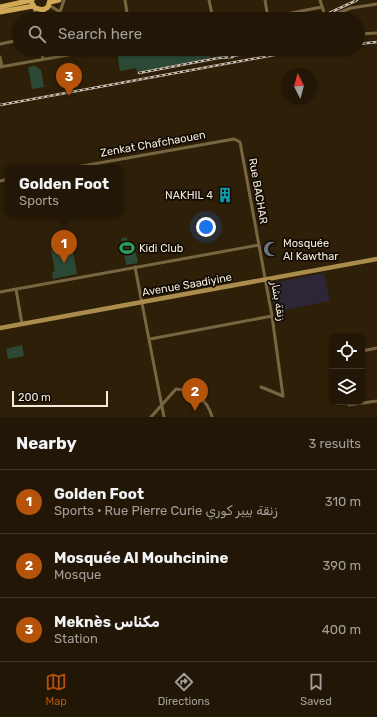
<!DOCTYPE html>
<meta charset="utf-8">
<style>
body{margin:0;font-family:Rubik,"Noto Sans Arabic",sans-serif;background:#2e2414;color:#f1f3f6}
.controls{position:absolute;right:12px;bottom:12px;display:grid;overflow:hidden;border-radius:8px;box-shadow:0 1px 3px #0004}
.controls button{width:36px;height:36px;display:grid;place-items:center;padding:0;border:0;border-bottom:1px solid #3f3628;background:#221706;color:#f1f3f6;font:20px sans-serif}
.compass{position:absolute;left:281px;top:68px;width:36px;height:36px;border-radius:50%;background:#221706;box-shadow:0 1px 3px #0004;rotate:354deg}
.scale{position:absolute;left:12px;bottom:10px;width:96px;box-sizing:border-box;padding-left:4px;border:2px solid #f5ebdd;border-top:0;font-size:11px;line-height:14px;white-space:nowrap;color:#f5ebdd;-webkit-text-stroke:3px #110b03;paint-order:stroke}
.you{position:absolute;left:206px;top:227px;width:14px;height:14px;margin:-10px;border:3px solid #fff;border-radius:50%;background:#1a73e8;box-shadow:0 0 0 6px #1a73e833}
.badge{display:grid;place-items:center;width:26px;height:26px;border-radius:50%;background:#b45309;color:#fff;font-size:13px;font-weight:700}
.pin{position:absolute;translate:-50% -33px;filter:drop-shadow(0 1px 2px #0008)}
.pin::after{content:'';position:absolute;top:21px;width:14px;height:12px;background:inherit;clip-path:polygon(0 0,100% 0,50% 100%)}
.popup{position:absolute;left:5px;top:165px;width:118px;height:52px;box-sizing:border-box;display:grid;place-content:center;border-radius:8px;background:#221706;filter:drop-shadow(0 1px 3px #0005);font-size:13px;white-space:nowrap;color:#a29f9b}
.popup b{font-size:15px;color:#f1f3f6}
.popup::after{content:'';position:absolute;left:50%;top:100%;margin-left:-8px;border:8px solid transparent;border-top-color:#221706}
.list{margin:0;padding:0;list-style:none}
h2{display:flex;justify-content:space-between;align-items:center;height:52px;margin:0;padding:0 16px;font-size:17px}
h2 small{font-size:13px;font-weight:400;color:#a29f9b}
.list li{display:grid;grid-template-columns:26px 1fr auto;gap:12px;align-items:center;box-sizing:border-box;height:64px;padding:0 16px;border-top:1px solid #3f3628}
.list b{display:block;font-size:15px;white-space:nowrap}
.list p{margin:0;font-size:13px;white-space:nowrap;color:#a29f9b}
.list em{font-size:13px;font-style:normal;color:#a29f9b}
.icon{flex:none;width:22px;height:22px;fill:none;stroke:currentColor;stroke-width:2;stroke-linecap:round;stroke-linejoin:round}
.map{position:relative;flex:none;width:377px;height:417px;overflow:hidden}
.search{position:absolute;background:#221706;box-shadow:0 1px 3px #0004;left:12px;right:12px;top:12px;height:44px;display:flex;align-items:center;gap:10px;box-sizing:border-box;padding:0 14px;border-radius:22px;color:#a29f9b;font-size:15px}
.sheet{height:244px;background:#221706}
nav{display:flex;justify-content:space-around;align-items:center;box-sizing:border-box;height:56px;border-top:1px solid #3f3628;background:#221706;font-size:11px;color:#a29f9b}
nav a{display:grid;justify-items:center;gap:2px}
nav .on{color:#b45309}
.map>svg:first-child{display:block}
</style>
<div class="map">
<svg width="377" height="417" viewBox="0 0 377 417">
<rect width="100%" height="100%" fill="#2e1f08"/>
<path fill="#2d2636" d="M 324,273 L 330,301 L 276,312 L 274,309 L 270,286 L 272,283 Z"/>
<path fill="#2b4934" d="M 136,49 L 225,49 C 200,66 166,67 137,72 L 136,68 L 120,71 L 117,52 Z
M 35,66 L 41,70 L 44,87 L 32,89 L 28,67 Z
M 126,237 L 136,253 L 138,263 L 126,265 L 121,238 Z
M 72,246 L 77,274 L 53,279 L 52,272 L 55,271 L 51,250 Z
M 22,345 L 24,356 L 8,359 L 6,349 Z"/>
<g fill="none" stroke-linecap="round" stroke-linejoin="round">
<path stroke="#786640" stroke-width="3" d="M 125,0 L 128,19
M 209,0 L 213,19
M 265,0 L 268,18
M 320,0 L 326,19
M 49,5 L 60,12 L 62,19
M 34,7 L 36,19
M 60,12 L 64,0
M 326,18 L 351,8 L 377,4
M 119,19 L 128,17
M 260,19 L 322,7
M 358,34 L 377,33
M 0,44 L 19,40
M 41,49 L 43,59
M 0,57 L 2,67
M 0,67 L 102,49
M 71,168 L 234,139 L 240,142 L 272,316 L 283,396 L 261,387
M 0,181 L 8,179
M 135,267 L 164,417
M 16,289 L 22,324
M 0,292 L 259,245
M 150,339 L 272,316
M 362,351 L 377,348
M 348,402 L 349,405 L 377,401
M 151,417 L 176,389 C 194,391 207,398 212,417"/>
<path stroke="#aa8c4d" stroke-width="4.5" d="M 0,328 L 377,259"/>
<path stroke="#d0a956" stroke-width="5" d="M 50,2 L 59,0
M 32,3 L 35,8 L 43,10 L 48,7 L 50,0
M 0,7 L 32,0
M 0,12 L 33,6"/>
<g stroke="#cbc0b0" stroke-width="2.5">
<path id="rail" d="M 309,19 L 327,14 L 357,0
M 358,44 L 377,42
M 218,55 L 231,49
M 228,57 L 269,49
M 139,73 L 218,58 L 233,57
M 0,105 L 307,49"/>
</g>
<use href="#rail" stroke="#110b03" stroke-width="1" stroke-dasharray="3" stroke-linecap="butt"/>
</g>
<defs>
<g id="building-bare" transform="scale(1.2)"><path d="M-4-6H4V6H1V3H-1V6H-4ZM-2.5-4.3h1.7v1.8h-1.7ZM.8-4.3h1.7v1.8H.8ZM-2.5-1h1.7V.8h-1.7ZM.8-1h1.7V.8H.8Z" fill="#0f9aa8" stroke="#110b03" stroke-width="2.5" paint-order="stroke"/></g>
<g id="stadium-bare" transform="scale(1.2)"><path d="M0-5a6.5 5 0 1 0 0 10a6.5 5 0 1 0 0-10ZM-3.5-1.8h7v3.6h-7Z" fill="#2e9e5b" stroke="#110b03" stroke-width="2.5" paint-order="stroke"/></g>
<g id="mosque-bare" transform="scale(1.2)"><path d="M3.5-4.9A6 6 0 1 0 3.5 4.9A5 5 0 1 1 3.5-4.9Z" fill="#6b7280" stroke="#110b03" stroke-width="2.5" paint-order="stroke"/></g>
</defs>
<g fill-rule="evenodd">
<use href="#building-bare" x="225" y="195"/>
<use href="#stadium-bare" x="127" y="248"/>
<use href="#mosque-bare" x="271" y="249"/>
</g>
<g text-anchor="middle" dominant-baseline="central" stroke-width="3.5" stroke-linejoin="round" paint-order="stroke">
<g font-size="11" fill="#f5ebdd" stroke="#110b03">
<text transform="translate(153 144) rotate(-10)">Zenkat Chafchaouen</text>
<text transform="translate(258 191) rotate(80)">Rue BACHAR</text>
<text transform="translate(187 285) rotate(-10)">Avenue Saadiyine</text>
<text transform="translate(278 301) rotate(80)">زنقة بشار</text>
</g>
<g font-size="11" fill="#f5ebdd" stroke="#110b03" text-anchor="start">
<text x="213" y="195" text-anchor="end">NAKHIL 4</text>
<text x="283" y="243">Mosquée<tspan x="283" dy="13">Al Kawthar</tspan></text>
<text x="139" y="248">Kidi Club</text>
</g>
</g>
</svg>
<div class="controls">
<button><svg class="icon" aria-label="locate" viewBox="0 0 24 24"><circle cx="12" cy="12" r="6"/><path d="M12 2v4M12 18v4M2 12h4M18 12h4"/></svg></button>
<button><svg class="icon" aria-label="layers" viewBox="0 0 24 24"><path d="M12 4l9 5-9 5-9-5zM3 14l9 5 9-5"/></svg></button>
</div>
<svg class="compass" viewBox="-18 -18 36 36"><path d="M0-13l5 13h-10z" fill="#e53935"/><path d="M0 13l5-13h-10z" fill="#a29f9b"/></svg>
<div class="scale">200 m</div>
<div class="you"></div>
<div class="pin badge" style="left:64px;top:263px">1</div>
<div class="popup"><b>Golden Foot</b>Sports</div>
<div class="pin badge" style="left:195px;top:411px">2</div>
<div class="pin badge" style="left:69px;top:96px">3</div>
<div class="search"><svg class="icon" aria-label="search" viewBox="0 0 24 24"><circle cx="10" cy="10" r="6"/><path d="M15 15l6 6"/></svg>Search here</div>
</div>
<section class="sheet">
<h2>Nearby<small>3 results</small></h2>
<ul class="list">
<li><span class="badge">1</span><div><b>Golden Foot</b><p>Sports · Rue Pierre Curie زنقة بيير كوري</p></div><em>310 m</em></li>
<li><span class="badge">2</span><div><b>Mosquée Al Mouhcinine</b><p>Mosque</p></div><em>390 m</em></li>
<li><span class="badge">3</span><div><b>Meknès مكناس</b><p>Station</p></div><em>400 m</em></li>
</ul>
</section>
<nav>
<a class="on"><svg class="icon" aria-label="map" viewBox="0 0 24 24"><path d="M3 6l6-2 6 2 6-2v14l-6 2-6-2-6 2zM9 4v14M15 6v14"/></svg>Map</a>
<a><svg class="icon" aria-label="directions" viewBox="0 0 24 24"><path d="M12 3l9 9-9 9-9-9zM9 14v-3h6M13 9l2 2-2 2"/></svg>Directions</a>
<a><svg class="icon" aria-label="saved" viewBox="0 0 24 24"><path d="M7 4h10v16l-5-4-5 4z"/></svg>Saved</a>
</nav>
